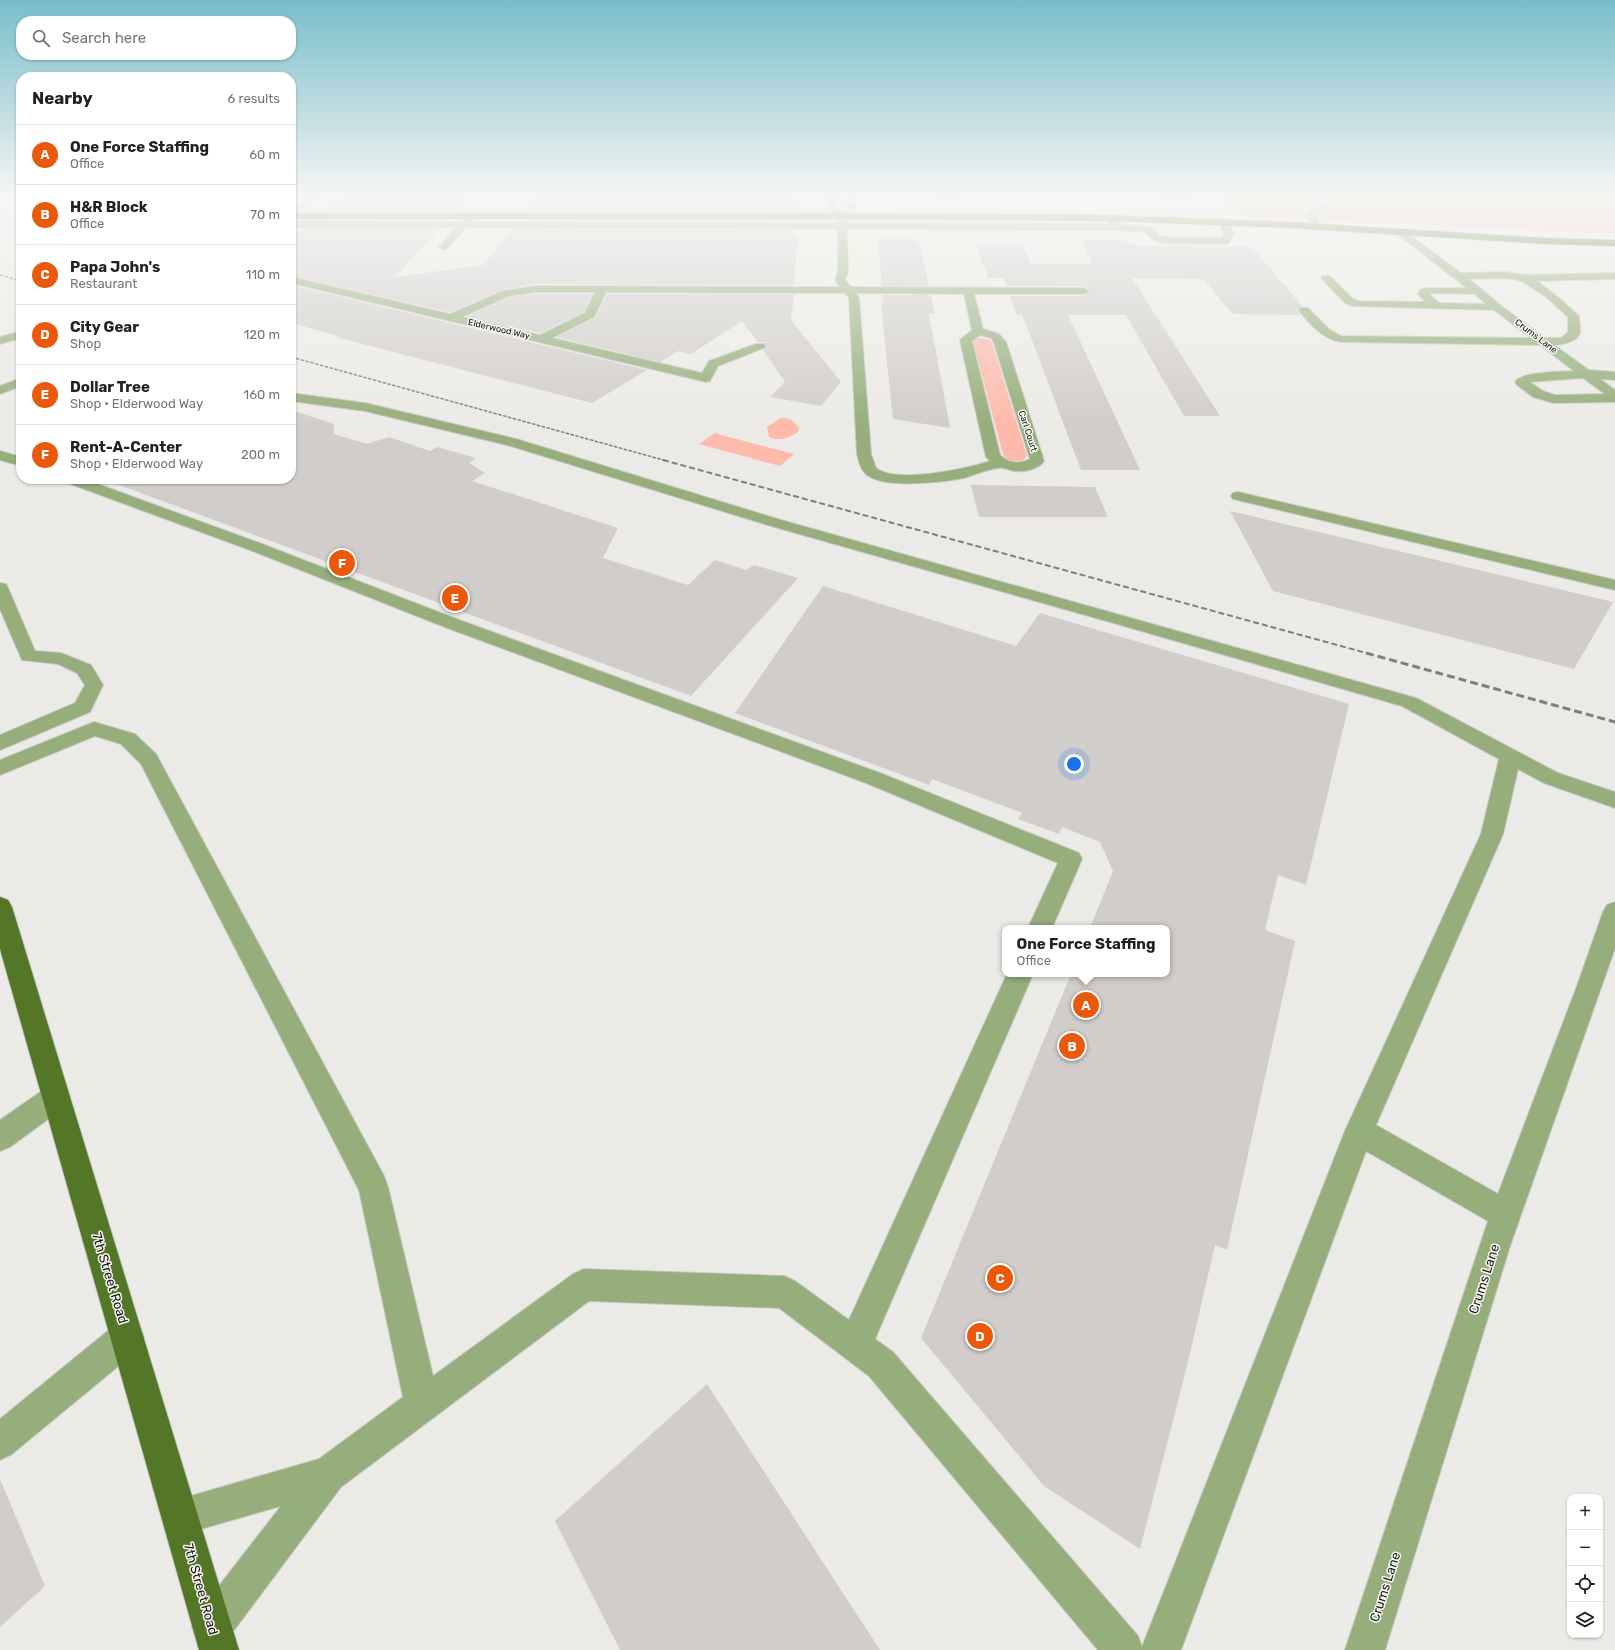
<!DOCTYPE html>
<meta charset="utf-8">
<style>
body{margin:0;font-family:Rubik,sans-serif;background:#f6f6f6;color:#222}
.controls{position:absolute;right:12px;bottom:12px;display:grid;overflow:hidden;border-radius:8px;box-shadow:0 1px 3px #0004}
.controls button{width:36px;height:36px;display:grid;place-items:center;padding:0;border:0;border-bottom:1px solid #e0e0e0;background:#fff;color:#222;font:20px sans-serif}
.you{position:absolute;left:1074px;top:764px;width:14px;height:14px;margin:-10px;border:3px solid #fff;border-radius:50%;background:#1a73e8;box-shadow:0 0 0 6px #1a73e833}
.badge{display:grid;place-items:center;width:26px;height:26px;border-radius:50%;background:#ea580c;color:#fff;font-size:13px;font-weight:700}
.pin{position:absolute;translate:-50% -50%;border:2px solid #fff;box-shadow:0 1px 4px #0006}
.popup{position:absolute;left:1002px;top:925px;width:168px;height:52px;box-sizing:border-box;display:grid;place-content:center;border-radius:8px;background:#fff;filter:drop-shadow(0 1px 3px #0005);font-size:13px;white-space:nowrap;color:#767676}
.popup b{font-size:15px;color:#222}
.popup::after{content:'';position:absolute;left:50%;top:100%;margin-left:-8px;border:8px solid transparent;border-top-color:#fff}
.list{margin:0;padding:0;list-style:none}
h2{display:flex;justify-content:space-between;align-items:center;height:52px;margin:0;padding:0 16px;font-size:17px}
h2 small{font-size:13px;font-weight:400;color:#767676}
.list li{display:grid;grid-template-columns:26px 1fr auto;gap:12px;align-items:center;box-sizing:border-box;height:60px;padding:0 16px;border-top:1px solid #e0e0e0}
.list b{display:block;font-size:15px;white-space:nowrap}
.list p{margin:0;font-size:13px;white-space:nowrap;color:#767676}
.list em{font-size:13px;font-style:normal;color:#767676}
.icon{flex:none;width:22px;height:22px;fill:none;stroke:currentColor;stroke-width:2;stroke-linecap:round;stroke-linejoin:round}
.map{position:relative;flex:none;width:1615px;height:1650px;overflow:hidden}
.search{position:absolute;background:#fff;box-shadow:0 1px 3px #0004;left:16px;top:16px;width:280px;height:44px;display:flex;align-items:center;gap:10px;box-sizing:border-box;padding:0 14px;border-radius:16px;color:#767676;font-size:15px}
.panel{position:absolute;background:#fff;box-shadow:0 1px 3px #0004;left:16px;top:72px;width:280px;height:412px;border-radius:16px}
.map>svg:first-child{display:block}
</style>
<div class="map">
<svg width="1615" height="1650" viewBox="0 0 1615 1650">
<rect width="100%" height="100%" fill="#ebeae6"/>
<path fill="#febaaa" d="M 1220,195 L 1615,195 L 1615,233 L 1544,231 L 1239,216 Z
M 981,338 L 988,339 L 992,342 L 1027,456 L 1022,461 C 1015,462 1006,461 1003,454 L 973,342 L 975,339 Z
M 784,418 L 790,419 L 799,427 L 798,432 C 790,438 778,442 769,437 L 767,427 L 779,419 Z
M 715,433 L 725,436 L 794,454 L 780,466 L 699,444 Z"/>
<path fill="#d1cdca" d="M 344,195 L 472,195 L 456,212 L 324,212 Z
M 536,195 L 797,195 L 796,212 L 524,212 Z
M 517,220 L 795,220 L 795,221 Z
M 303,228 L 440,228 L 395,277 L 484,265 L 511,229 L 794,230 L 794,234 L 798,234 L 794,285 L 535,284 L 502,290 L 450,312 L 291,276 L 291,238 Z
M 878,239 L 917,239 L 917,242 L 919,242 L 929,286 L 882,286 Z
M 1082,239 L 1126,240 L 1127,244 L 1135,244 L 1136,246 L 1252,247 L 1302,306 L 1298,309 L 1300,315 L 1232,314 L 1204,279 L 1132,278 L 1220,416 L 1184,416 L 1126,315 L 1068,315 L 1140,470 L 1081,470 L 1032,340 L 1022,315 L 1017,315 L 1010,296 L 1084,296 L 1090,290 L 1084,286 L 1007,286 L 1004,278 L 988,278 L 977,247 L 1023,247 L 1031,264 L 1092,264 Z
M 291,285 L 647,370 L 592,403 L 335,337 L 338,336 L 291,323 Z
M 535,294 L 593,294 L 584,312 L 540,333 L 467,317 L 509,297 Z
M 607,294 L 794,294 L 791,320 L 841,382 L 821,406 L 770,397 L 785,382 L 763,350 L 767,347 L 767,345 L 764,342 L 758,342 L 742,321 L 691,354 L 678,351 L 660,362 L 556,337 L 595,318 Z
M 883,295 L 931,295 L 935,314 L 929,314 L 950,428 L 893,419 L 881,304 L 883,304 Z
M 291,410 L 334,424 L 334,434 L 367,444 L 389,437 L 430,451 L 437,447 L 476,458 L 469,463 L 485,473 L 472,481 L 618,528 L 603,558 L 688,585 L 715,560 L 746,570 L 754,565 L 798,578 L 691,696 L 111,482 L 112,479 L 291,479 Z
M 971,485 L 1095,487 L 1108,517 L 979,517 Z
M 1230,511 L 1613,602 L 1574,669 L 1273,591 Z
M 823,586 L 1016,646 L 1040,613 L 1349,704 L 1306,885 L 1278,875 L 1265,930 L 1295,941 L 1227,1250 L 1215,1245 L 1187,1366 L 1140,1549 L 1044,1486 L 921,1338 L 1071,974 L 1167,974 L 1167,928 L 1090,928 L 1113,871 L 1100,842 L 1062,827 L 1059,834 L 1018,819 L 1022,813 L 932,779 L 929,785 L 735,713 Z
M 707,1384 L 880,1650 L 620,1650 L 555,1521 Z
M 0,1479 L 45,1586 L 0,1627 Z"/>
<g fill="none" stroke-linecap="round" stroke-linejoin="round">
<g stroke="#c8c7c4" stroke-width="2">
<path id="minor" d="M 313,195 L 322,195 L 291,217 L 291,210 Z
M 827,195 L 835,195 L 836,207 L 842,212 L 848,207 L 846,195 L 854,195 L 856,208 L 846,217 L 847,223 L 1109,224 L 1104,218 L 1108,215 L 1111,216 L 1119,224 L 1151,227 L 1160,236 L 1164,237 L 1222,238 L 1224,233 L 1218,222 L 1223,219 L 1226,220 L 1234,233 L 1229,243 L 1226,244 L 1163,243 L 1154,240 L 1145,232 L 1116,230 L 847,229 L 848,272 L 845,280 L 851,287 L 1084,288 L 1089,291 L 1084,294 L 974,294 L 983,329 L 999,334 L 1006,342 L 1044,461 C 1038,470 1023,472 1014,471 C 1009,470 1003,467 999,468 C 988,469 974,475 964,478 C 944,482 880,490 865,473 C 860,468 859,461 857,454 L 849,298 L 845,293 L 606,292 L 594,317 L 552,338 L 702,373 L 709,361 L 756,344 L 764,344 L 766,346 L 764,348 L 718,366 L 710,381 L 706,382 L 291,283 L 291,277 L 450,314 L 503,291 L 535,286 L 840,287 L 835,280 L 838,272 L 838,229 L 466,227 L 447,249 L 444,250 L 439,247 L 456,227 L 291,227 L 291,221 L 461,222 L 467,215 L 470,214 L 474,217 L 471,222 L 838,223 L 838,217 L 828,208 ZM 535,292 L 595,292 L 585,313 L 540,335 L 462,317 L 509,296 ZM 856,293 L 964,294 L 972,330 L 960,340 L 986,457 L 990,461 C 967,469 895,484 876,468 L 871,454 L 859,298 ZM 980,335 L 991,338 L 994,343 L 1029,456 L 1030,459 C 1019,465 1008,463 1000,455 L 972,341 Z
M 928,195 L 964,195 C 959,199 933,199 928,195 Z
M 1152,195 L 1196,195 C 1188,202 1160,202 1152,195 Z
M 1337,195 L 1345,195 L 1338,203 L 1316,215 L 1319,226 L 1314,229 L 1311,228 L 1307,214 L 1308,212 L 1332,200 Z
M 1400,229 L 1403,230 L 1461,273 L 1506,272 L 1525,275 L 1615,273 L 1615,279 L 1537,281 L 1559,298 L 1579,316 C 1579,321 1581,328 1580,333 C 1577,342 1562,345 1554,345 L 1589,370 L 1615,372 L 1615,380 L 1600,379 L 1615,390 L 1615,402 L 1554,403 L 1533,397 L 1517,385 L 1515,382 C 1522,371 1561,372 1574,371 L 1540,345 L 1340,342 C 1322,338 1312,326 1300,312 L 1299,310 L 1300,308 L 1308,308 L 1329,329 L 1341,336 L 1531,338 L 1494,310 L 1353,306 L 1345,303 L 1321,278 L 1322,276 L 1330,276 L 1353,299 L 1358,301 L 1426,302 L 1418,294 L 1420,290 L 1425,288 L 1467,288 L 1397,234 L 1395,232 L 1397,230 ZM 1498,278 L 1514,279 L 1523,282 L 1545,296 L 1568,317 L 1568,332 L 1561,338 L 1545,338 L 1504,308 L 1469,279 ZM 1430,293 L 1475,294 L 1486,304 L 1439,303 L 1429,294 ZM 1583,378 L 1605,394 L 1555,395 L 1543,391 L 1530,382 Z
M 21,331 L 21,338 L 0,344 L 0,337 Z
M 21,378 L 21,386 L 0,394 L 0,386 Z
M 291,393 L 365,403 L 516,439 L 781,520 L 1416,698 L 1558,773 L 1615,792 L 1615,808 L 1544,783 L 1518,769 L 1503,834 L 1376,1125 L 1498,1194 L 1577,986 L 1603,912 L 1607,905 L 1615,902 L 1615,948 L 1510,1246 L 1385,1650 L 1345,1650 L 1488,1221 L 1366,1151 L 1181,1650 L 1098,1650 L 869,1376 L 779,1308 L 589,1301 L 341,1487 L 226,1641 L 212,1647 L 198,1641 L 192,1627 L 198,1613 L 281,1506 L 180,1535 L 167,1530 L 162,1517 L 167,1504 L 180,1499 L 319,1459 L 403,1397 L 359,1190 L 141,764 L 121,744 L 95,736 L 0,775 L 0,760 L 94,722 L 135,734 L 156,754 L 384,1176 L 388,1187 L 433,1376 L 573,1274 L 584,1269 L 784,1276 L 795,1281 L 849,1320 L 1007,974 L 1033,974 L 875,1339 L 893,1352 L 1138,1636 L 1142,1647 L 1345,1131 L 1481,834 L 1499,759 L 1402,706 L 1110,622 L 771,526 L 507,445 L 365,411 L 291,401 Z
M 0,451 L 21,457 L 21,466 L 0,460 Z
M 63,479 L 84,479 L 262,544 L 454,618 L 880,773 L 1079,853 L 1082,859 L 1052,928 L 1028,928 L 1058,863 L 866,783 L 442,626 L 250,550 L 65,482 Z
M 1238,492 L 1615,580 L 1615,590 L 1233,499 L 1231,496 L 1233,493 Z
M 0,583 L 6,584 L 8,588 L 35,651 L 61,653 L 91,665 L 103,685 L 90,712 L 0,750 L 0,735 L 75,703 L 85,685 L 77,673 L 58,664 L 22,660 L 0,609 Z
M 56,1084 L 66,1088 L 70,1097 L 66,1106 L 10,1147 L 0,1151 L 0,1120 L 46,1088 Z
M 127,1320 L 139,1325 L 144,1337 L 139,1349 L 12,1454 L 0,1460 L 0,1419 L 115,1325 Z"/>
</g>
<g stroke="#c8c7c4" stroke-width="2">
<path id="major" d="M 291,213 L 842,213 L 1108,215 L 1290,222 L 1546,238 L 1615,240 L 1615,246 L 1546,244 L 1290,228 L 1108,221 L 842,219 L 291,219 Z
M 0,897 L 8,900 L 12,907 L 239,1650 L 199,1650 L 0,949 Z"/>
</g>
<use href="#minor" fill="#95ae7b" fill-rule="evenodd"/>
<use href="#major" fill="#547627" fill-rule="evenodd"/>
<path stroke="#807f7c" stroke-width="1.5" stroke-dasharray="3.5 1.5" stroke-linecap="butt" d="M 0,275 L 21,281
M 291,357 L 667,461"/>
<path stroke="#807f7c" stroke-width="2" stroke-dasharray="6 3" stroke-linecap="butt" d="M 663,460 L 1370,654"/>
<path stroke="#807f7c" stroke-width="3" stroke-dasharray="8 4" stroke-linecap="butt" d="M 1366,653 L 1615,722"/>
</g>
<linearGradient id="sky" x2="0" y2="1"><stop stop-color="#78bdca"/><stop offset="0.46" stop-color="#f6f6f4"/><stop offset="1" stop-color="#f6f6f4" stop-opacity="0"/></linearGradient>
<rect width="1615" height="426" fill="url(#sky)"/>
<g text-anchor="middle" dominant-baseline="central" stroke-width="3" stroke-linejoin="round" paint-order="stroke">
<g font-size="9" fill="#121210" stroke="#f9f8f3">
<text transform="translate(499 329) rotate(13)">Elderwood Way</text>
<text transform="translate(1536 336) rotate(37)">Crums Lane</text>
<text transform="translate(1028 431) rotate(72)">Carl Court</text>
</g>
<g font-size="13" fill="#121210" stroke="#f9f8f3">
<text transform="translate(110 1278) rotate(73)">7th Street Road</text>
<text transform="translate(1484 1279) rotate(-72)">Crums Lane</text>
<text transform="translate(1385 1587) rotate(-72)">Crums Lane</text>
<text transform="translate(201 1589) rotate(74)">7th Street Road</text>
</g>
</g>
</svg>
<div class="controls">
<button>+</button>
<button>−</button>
<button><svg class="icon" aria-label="locate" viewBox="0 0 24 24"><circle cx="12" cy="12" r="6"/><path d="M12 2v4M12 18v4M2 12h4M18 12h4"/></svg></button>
<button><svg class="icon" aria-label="layers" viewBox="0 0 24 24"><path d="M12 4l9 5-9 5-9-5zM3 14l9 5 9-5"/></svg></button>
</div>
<div class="you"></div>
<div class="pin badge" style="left:1086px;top:1005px">A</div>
<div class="popup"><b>One Force Staffing</b>Office</div>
<div class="pin badge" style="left:1072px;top:1046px">B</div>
<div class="pin badge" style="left:1000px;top:1278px">C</div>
<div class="pin badge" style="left:980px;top:1336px">D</div>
<div class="pin badge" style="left:455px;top:598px">E</div>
<div class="pin badge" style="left:342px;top:563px">F</div>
<div class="search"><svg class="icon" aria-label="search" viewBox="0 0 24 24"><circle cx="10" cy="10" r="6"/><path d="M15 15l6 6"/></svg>Search here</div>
<section class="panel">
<h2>Nearby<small>6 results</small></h2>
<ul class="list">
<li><span class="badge">A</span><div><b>One Force Staffing</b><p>Office</p></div><em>60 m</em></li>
<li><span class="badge">B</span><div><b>H&amp;R Block</b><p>Office</p></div><em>70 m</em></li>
<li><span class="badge">C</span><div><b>Papa John's</b><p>Restaurant</p></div><em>110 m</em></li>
<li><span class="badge">D</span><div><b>City Gear</b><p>Shop</p></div><em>120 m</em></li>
<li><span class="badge">E</span><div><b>Dollar Tree</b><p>Shop · Elderwood Way</p></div><em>160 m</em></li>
<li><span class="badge">F</span><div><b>Rent-A-Center</b><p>Shop · Elderwood Way</p></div><em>200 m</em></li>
</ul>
</section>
</div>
